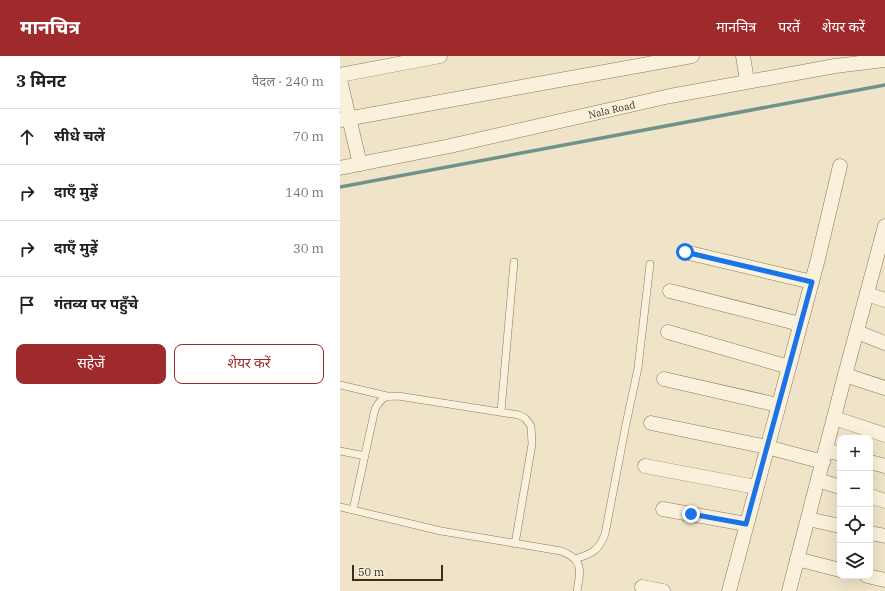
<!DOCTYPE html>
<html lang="hi">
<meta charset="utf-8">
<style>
body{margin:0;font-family:"IBM Plex Serif","Noto Sans Devanagari",serif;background:#f2f2f2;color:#202124}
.controls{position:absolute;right:12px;bottom:12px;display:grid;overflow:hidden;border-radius:8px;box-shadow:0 4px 16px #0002}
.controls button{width:36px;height:36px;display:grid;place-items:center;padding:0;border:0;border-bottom:1px solid #e0e0e0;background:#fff;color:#202124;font:20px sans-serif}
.scale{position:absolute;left:12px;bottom:10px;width:91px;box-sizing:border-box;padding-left:4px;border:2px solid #3d2e20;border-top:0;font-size:11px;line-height:14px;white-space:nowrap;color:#3d2e20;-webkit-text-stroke:3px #f7eed8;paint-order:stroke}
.stop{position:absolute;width:12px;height:12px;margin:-9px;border:3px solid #1a73e8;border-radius:50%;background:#fff}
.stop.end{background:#1a73e8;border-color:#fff;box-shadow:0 1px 4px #0008}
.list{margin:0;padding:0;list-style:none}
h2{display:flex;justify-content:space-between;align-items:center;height:52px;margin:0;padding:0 16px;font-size:17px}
h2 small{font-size:13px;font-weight:400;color:#757577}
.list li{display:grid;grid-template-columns:26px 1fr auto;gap:12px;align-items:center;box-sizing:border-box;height:56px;padding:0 16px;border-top:1px solid #e0e0e0}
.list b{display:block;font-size:15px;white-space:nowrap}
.list em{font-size:13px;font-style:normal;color:#757577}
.actions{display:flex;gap:8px;padding:12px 16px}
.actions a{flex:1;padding:9px 0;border:1px solid #9e2a2b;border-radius:8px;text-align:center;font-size:14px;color:#9e2a2b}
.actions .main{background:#9e2a2b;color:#fff}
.icon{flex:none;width:22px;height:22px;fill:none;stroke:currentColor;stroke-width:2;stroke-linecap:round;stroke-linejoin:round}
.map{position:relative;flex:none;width:545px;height:535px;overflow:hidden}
header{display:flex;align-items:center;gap:24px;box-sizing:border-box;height:56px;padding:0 20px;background:#9e2a2b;color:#fff}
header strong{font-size:19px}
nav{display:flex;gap:22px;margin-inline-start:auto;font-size:14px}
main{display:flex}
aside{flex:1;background:#fff}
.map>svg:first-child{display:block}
</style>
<header>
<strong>मानचित्र</strong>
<nav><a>मानचित्र</a><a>परतें</a><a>शेयर करें</a></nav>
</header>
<main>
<aside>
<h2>3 मिनट<small>पैदल · 240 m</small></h2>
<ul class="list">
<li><svg class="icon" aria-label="ahead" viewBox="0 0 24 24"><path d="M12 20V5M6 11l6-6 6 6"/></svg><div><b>सीधे चलें</b></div><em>70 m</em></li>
<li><svg class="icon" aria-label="right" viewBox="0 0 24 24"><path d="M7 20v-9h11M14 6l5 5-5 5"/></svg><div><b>दाएँ मुड़ें</b></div><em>140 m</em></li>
<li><svg class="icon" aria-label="right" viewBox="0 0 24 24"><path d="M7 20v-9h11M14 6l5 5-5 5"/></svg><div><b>दाएँ मुड़ें</b></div><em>30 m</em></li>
<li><svg class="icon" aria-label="arrive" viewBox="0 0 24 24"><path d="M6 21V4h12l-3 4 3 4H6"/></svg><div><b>गंतव्य पर पहुँचे</b></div></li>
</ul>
<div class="actions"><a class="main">सहेजें</a><a>शेयर करें</a></div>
</aside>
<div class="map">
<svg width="545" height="535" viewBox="0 0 545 535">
<rect width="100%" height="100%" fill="#f0e4c8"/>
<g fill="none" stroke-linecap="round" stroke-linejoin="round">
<path stroke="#6f938a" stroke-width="3.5" d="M 0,131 L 545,29"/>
<g stroke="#8d765c" stroke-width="8">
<path id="lane" d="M 0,329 L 47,340
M 161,355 L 174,206
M 0,395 L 25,400
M 0,451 L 101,475 L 221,495 C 243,503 241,514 237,535
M 13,454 L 35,353 C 42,341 44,340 58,340 L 179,359 L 185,362 L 191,370 L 192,388 L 175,488
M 235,503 C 251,498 259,495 265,478 L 286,368 L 298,312 L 310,208"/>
</g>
<g stroke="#8d765c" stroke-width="15">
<g id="street">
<path d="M 403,0 L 407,25"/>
<path d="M 0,19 L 100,0"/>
<path d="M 0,24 L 20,108"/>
<path d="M 0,64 L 352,0"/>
<path id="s1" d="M 0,112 L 110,90 L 330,40 L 495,10 L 545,4"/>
<path d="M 345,196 L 472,226"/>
<path d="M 330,235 L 460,268"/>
<path d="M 527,238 L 545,244"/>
<path d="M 328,276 L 449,311"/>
<path d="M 517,276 L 545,287"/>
<path d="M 505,319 L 545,332"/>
<path d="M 324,323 L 438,349"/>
<path d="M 494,362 L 545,379"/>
<path d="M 311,367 L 427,391 L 483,406"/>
<path d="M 486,394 L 500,398"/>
<path d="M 530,406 L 545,410"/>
<path d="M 305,410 L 416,431"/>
<path d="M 478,424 L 500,431"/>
<path d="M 530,440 L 545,445"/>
<path d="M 323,453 L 406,468"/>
<path d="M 468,463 L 500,470"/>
<path d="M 530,477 L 545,480"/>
<path d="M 457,503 L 500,514"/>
<path d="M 527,520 L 545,524"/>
<path d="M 302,531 L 323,535"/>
<path d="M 389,535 L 478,203 L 500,110"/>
<path d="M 449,535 L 505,319 L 545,170"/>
</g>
</g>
<use href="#lane" stroke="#faf1dc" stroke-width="7"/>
<use href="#street" stroke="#faf1dc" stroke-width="14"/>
</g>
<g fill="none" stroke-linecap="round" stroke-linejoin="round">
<path stroke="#1a73e8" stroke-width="5" d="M 345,196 L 472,226 L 406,468 L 351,458"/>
</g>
<g text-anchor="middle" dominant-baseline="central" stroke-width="3" stroke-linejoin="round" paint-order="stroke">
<g font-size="10" fill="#3d2e20" stroke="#f7eed8">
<text stroke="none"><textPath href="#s1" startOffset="278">Nala Road</textPath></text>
</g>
</g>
</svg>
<div class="controls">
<button>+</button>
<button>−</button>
<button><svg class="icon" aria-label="locate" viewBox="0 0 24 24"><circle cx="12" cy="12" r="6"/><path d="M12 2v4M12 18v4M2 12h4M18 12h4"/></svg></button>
<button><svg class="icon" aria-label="layers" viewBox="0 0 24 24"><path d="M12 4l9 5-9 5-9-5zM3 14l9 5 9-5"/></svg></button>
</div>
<div class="scale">50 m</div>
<div class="stop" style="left:345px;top:196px"></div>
<div class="stop end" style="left:351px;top:458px"></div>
</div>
</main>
